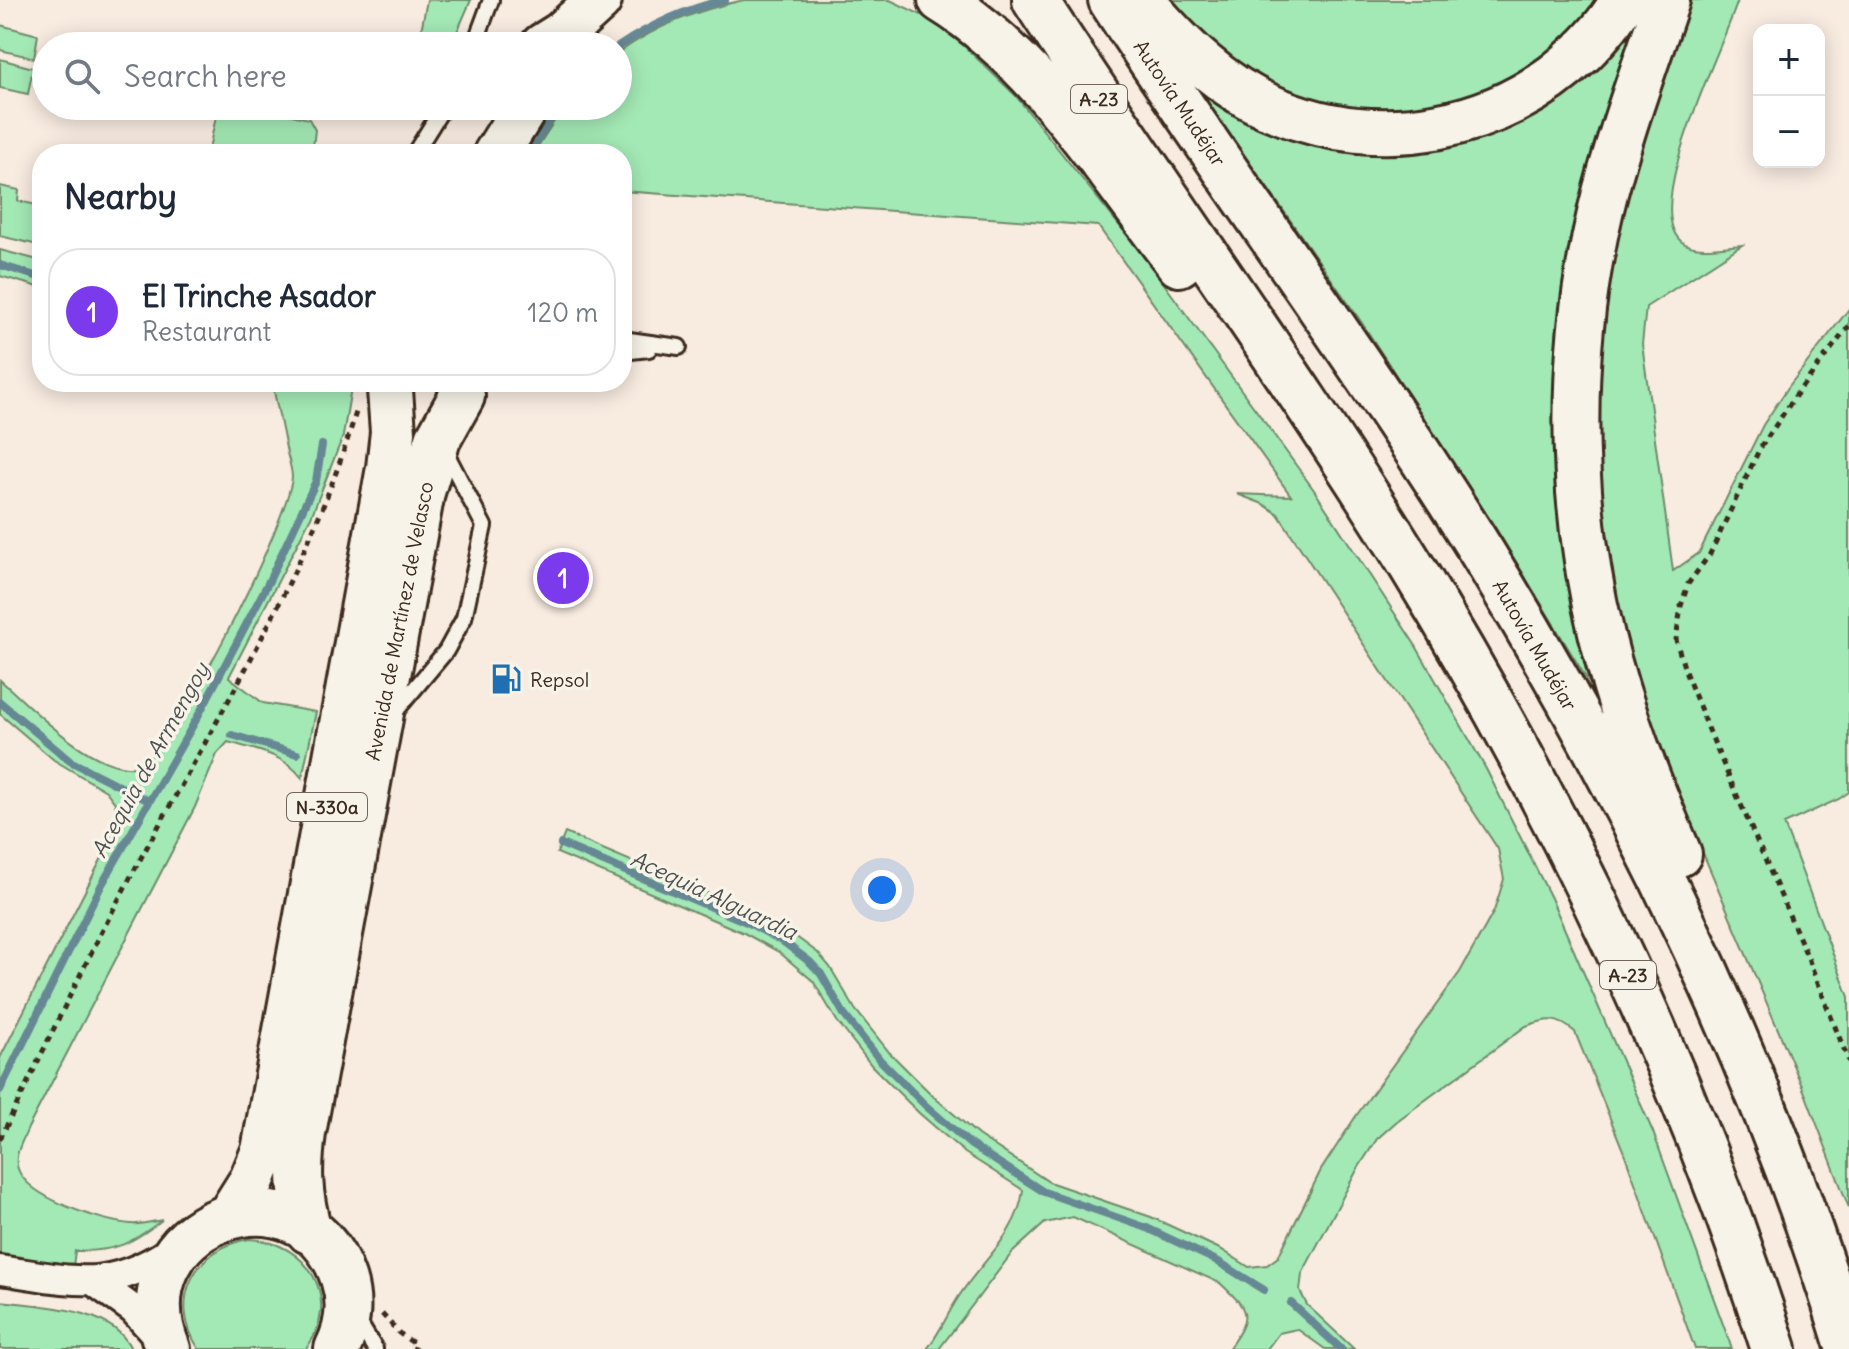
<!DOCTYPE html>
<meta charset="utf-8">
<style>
body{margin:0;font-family:Delius,sans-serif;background:#f2f2f3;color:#1f2937}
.controls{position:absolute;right:24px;top:24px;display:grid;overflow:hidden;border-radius:16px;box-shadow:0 4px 20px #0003}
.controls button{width:72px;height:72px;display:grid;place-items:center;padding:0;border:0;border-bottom:2px solid #e0e1e3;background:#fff;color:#1f2937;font:40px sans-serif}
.you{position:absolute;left:882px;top:890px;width:28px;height:28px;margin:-20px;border:6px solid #fff;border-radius:50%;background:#1a73e8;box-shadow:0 0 0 12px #1a73e833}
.badge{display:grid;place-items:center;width:52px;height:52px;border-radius:50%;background:#7c3aed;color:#fff;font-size:26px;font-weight:700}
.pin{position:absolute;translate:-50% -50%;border:4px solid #fff;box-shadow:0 2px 8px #0006}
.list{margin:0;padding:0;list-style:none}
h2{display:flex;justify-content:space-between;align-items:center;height:104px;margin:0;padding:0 32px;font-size:34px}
h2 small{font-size:26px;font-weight:400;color:#747a83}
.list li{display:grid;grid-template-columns:52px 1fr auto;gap:24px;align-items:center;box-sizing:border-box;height:128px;margin:0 16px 16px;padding:0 16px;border:2px solid #e0e1e3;border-radius:32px}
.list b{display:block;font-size:30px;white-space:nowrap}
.list p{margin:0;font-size:26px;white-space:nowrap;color:#747a83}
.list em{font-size:26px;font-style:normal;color:#747a83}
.icon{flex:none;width:44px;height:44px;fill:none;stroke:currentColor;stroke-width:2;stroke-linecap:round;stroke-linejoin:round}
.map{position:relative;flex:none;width:1849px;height:1349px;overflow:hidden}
.search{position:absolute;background:#fff;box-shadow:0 4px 20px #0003;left:32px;top:32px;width:600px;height:88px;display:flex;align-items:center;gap:20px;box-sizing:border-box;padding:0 28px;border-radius:44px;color:#747a83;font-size:30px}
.panel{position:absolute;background:#fff;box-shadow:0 4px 20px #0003;left:32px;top:144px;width:600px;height:248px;border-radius:32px}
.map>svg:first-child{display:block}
</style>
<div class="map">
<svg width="1849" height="1349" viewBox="0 0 1849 1349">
<rect width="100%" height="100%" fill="#f8ebe0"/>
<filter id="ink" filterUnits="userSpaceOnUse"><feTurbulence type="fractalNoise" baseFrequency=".0125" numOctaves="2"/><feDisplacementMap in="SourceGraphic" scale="16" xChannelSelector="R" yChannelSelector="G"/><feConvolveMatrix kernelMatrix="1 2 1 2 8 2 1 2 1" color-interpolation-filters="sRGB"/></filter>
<g filter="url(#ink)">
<path fill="#a3e9b5" stroke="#6f8a6a" stroke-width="2" d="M 427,0 L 471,0 L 451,46 L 418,46 Z
M 744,0 L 890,0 L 926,17 L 963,45 L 1015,95 L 1146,259 L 1314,490 L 1416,646 L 1486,769 L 1551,898 L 1653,1132 L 1732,1349 L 1695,1349 L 1625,1155 L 1575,1032 C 1557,1017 1548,1018 1526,1026 L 1397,1121 L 1377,1139 L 1357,1170 L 1302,1274 L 1300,1291 L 1307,1305 L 1354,1349 L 1325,1349 L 1297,1329 L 1279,1333 L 1267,1349 L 1228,1349 C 1252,1316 1250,1311 1220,1283 L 1073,1217 L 1045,1223 L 1012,1253 L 939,1349 L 927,1349 C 939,1334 946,1317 956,1301 C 978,1263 1018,1236 1023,1190 L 965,1153 L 919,1113 L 872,1066 L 837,1021 L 813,981 L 779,952 L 744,933 L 557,853 L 565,833 L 754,913 L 791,933 L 818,953 L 830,967 L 855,1009 L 889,1052 L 934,1097 L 978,1135 L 1049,1182 L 1151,1217 L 1222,1250 L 1249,1267 L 1267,1265 L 1278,1257 L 1321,1170 L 1356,1116 L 1460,972 L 1494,911 L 1504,879 L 1498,849 L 1278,514 L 1263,504 L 1237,494 L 1291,496 L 1098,226 L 622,191 L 622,154 L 533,154 L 564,106 L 618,106 L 618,53 C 657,25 698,10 744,0 Z
M 1164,0 L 1609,0 L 1559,54 L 1461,105 L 1351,112 L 1280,91 L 1218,52 Z
M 1654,0 L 1584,220 L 1605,709 L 1493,524 L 1360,320 L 1189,76 L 1389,148 Z
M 1692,0 L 1738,0 C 1725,44 1639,209 1682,242 C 1696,253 1725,246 1742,245 L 1646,307 L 1642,344 L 1673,571 L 1699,553 L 1763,425 L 1789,386 L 1849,309 L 1849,792 L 1839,799 L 1784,824 L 1849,997 L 1849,1208 L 1805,1093 L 1646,719 C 1616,614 1594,505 1596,395 C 1597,316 1614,236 1634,161 C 1648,106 1672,53 1692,0 Z
M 0,25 L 38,35 L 34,58 L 0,50 Z
M 0,59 L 33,68 L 28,94 L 0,88 Z
M 221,106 L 254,106 L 309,119 L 315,130 L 312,154 L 208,154 L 218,107 Z
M 0,186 L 19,190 L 18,201 L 42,206 L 42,246 L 0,236 Z
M 0,250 L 42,261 L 42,288 L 0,276 Z
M 272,382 L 352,382 L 343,436 L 311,517 L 229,677 L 263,703 L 316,712 L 302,778 C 284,754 256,750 228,742 L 217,754 L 195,807 L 28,1128 C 23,1141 13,1155 18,1169 C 28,1198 102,1222 131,1224 C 141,1225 152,1222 162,1220 C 131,1244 115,1252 75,1251 L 73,1266 L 0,1256 L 0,1058 L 111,840 L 118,819 L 115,803 L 106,791 L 54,760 L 0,714 L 0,680 C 31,707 91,771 135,767 C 169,764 290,517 292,477 C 292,470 289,461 287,453 C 282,430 277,406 272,382 Z
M 249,1239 C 308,1241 343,1300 306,1349 L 199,1349 C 167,1301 194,1248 249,1239 Z
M 0,1301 C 39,1306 113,1307 131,1349 L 0,1349 Z"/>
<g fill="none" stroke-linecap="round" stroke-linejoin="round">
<path stroke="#668894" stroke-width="8" d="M 618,47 C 651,25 686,9 725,0
M 528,154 L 559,106
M 0,265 L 42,278
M 0,702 L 70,761 L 149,801
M 232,735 L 297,754
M 561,844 L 749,923 L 785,943 L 810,962 L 821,974 L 845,1016 L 880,1060 L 926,1106 L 971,1145 L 1044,1192 L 1147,1228 L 1217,1261 L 1264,1290
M 0,1090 L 101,886 L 197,718 L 268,583 L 316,481 L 322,445
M 1291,1303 L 1341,1349"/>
<g stroke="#3b2a1e" stroke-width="20">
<path id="lane" d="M 474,46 L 491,0
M 414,154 L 444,106
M 622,339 L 679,347
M 622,352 L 649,349
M 395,712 L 446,651 L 464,618 L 484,526 L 445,451
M 357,1319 L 375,1349"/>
</g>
<g stroke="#3b2a1e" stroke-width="34">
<path id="street" d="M 0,1270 C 77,1281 109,1294 178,1246
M 95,1282 L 134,1310 L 163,1342"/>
</g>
<g stroke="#3b2a1e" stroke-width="50">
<path id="highway" d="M 941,0 C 1038,59 1109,174 1179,264
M 1035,0 C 1157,189 1290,370 1409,562 C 1560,808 1686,1074 1774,1349
M 1111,0 C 1232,186 1366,365 1483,554 C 1635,802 1764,1070 1849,1349
M 1141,0 C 1179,44 1221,88 1277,110 C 1380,152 1501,131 1582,52 C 1597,37 1613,19 1623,0
M 1667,0 C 1644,69 1618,138 1601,209 C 1568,346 1568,499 1602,636 C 1620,711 1649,783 1679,854
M 543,46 L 562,34 L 599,0
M 496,154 L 526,106
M 230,1215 L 252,1180 L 264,1151 L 389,468 L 393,432 L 390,390
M 309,1231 C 299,1194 298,1171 303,1133 L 422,492 L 438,439 L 462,396
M 168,1349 C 116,1222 302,1155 343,1278 C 351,1302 348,1327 337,1349"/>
</g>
<path stroke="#3b2a1e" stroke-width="5" stroke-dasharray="6 6" stroke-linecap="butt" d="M 1849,326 L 1798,392 L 1759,450 L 1710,554 L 1688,584 L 1681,606 L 1676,640 L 1686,674 L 1718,752 L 1808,958 L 1849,1062
M 0,1139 C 48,1042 94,942 147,847 C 223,709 312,563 356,412
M 382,1314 L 399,1333 L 416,1345 L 414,1349"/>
<use href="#lane" stroke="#f7f3e8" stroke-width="14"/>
<use href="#street" stroke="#f7f3e8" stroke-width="28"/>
<use href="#highway" stroke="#f7f3e8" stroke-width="44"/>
</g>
</g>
<defs>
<g id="fuel-bare" transform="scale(2.4)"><path d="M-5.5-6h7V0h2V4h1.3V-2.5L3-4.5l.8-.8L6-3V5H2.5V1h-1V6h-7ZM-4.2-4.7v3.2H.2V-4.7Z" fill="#1f6fb2" stroke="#f7f3e8" stroke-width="2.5" paint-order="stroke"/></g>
</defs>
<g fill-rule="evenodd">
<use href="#fuel-bare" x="506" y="679"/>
</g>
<g text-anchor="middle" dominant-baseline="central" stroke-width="7" stroke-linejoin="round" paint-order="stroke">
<g fill="#f7f3e8" stroke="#73665b" stroke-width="2">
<rect x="1071" y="85" width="56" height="28" rx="6"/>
<rect x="287" y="793" width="80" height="28" rx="6"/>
<rect x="1600" y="961" width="56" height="28" rx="6"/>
</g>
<g font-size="18" font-weight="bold" fill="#3b2a1e">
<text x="1099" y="99">A-23</text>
<text x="327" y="807">N-330a</text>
<text x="1628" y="975">A-23</text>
</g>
<g font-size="20" fill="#3b2a1e" stroke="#f7f3e8">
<text transform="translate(1180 103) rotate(56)">Autovía Mudéjar</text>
<text transform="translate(399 621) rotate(-79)">Avenida de Martínez de Velasco</text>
<text transform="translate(1535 645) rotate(60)">Autovía Mudéjar</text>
</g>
<g font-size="20" fill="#3b2a1e" stroke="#f7f3e8" text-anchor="start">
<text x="530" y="679">Repsol</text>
</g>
<g font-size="22" font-style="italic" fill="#4d514f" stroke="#f7f3e8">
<text transform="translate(150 760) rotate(-61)">Acequia de Armengoy</text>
<text transform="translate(714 895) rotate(25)">Acequia Alguardia</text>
</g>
</g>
</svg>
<div class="controls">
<button>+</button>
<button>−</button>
</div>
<div class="you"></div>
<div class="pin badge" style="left:563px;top:578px">1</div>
<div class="search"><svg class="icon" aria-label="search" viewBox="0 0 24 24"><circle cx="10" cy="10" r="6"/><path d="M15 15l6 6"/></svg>Search here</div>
<section class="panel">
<h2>Nearby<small></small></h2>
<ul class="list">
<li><span class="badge">1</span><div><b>El Trinche Asador</b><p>Restaurant</p></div><em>120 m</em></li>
</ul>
</section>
</div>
